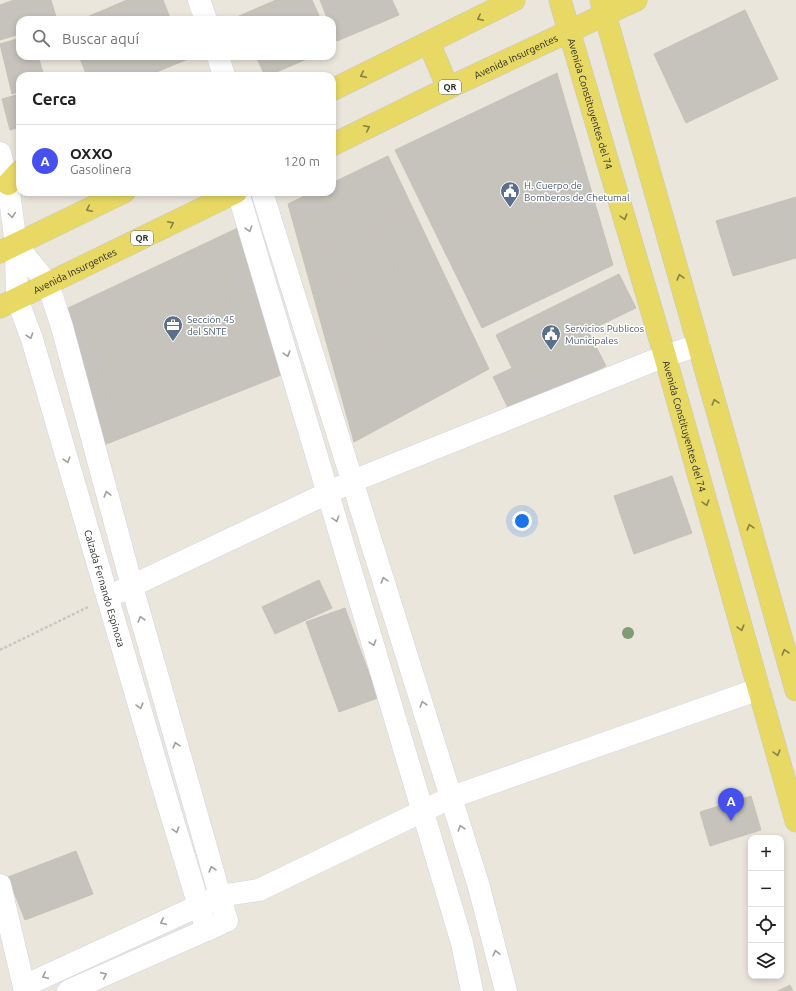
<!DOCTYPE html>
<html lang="es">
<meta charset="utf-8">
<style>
body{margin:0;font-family:Ubuntu,sans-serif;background:#f6f6f6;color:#222}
.controls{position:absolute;right:12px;bottom:12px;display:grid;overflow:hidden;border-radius:8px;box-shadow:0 2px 6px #0003}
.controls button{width:36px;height:36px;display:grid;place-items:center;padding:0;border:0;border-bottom:1px solid #e0e0e0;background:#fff;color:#222;font:20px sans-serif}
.you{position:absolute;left:522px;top:521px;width:14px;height:14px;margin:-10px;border:3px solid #fff;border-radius:50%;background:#1a73e8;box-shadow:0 0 0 6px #1a73e833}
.badge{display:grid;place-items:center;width:26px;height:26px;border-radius:50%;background:#4650ee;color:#fff;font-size:13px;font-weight:700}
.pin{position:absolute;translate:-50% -33px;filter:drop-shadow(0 1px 2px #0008)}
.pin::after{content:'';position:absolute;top:21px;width:14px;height:12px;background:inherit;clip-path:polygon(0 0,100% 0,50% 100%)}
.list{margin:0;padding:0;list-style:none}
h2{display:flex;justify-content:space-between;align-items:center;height:52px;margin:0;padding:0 16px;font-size:17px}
h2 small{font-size:13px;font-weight:400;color:#767676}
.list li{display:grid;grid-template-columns:26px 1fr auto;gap:12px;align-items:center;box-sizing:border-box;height:72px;padding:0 16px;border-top:1px solid #e0e0e0}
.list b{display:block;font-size:15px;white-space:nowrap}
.list p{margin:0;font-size:13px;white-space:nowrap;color:#767676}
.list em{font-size:13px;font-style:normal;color:#767676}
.icon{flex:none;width:22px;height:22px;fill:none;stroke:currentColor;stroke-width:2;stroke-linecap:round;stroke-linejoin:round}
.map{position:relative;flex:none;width:796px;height:991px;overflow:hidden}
.search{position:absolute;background:#fff;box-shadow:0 2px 6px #0003;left:16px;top:16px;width:320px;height:44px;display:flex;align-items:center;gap:10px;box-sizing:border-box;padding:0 14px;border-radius:12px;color:#767676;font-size:15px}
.panel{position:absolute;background:#fff;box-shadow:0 2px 6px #0003;left:16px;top:72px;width:320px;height:124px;border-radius:12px}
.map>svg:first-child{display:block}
</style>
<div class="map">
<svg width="796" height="991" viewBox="0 0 796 991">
<rect width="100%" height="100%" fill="#ebe6dc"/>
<path fill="#c6c3bc" stroke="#c6c2b6" d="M 14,0 L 51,0 L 57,20 L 20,20 L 20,34 L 0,40 L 0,5 Z
M 127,0 L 163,0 L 171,20 L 80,20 Z
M 276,0 L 312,0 L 321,20 L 241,20 L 239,16 Z
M 320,0 L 392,0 L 399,15 L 337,41 L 332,29 L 332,20 L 328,20 Z
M 745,10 L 778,79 L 686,123 L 654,54 Z
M 20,38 L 20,56 L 38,56 L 44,76 L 20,76 L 20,91 L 12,94 L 0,44 Z
M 79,56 L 186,56 L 188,59 L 147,76 L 87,76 Z
M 256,56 L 314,56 L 267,76 L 265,76 Z
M 557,73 L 613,265 L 482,328 L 395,150 Z
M 20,94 L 20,127 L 10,130 L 2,99 Z
M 544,118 L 560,152 L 505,179 L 489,145 Z
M 388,156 L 489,369 L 354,442 L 288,204 L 313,192 L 332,192 L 332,183 Z
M 392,189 L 403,210 L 321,251 L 310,230 Z
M 796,197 L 796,258 L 733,276 L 716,221 Z
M 558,209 L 565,224 L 497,257 L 490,243 Z
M 405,213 L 411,225 L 379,240 L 374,227 Z
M 240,227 L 281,375 L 104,445 L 66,309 Z
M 377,245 L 401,250 L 393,277 L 348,300 L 338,280 L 372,262 Z
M 338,247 L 349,270 L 334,277 L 323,255 Z
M 487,258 L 497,279 L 472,292 L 461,271 Z
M 170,273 L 204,285 L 199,299 L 225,308 L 230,294 L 256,302 L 228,384 L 154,359 L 165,394 L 113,411 L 85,325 L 138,308 L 148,338 Z
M 619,274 L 636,308 L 588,331 L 606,366 L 511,414 L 493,377 L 512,368 L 496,335 Z
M 428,286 L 447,324 L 386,353 L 368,315 Z
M 362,328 L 381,363 L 360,374 L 342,339 Z
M 672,476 L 692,533 L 634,554 L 614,496 Z
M 319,580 L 332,608 L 275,634 L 262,607 Z
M 345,608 L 378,698 L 339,712 L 306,622 Z
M 751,796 L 761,830 L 710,846 L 700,812 Z
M 76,851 L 93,894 L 25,920 L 8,877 Z
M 790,985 L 793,991 L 778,991 Z"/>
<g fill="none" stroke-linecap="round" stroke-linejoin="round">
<g stroke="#d1d2e1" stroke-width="23">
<g id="minor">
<path d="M 199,0 L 206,20"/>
<path d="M 218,56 L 224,76"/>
<path id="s1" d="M 0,153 L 8,184 L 16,245 L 17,299 L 32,339 L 168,804 L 199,906 L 207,930"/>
<path d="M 238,192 L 462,943 L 472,991"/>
<path d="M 262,192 L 479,887 L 506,991"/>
<path d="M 16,245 L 48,284 L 62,327 L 132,586 L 227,921"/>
<path d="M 119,592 L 353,481 L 665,356 L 699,345"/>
<path d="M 0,885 L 25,991"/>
<path d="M 24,986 L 220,896 L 259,890 L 452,797 L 759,689"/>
<path d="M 68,991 L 220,924"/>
</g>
</g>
<g stroke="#c7c7c7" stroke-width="23">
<g id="major">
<path id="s2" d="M 560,0 L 665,356 L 796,821"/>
<path d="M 601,0 L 796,690"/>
<path d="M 429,43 L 448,88"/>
<path d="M 332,90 L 514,0"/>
<path id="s3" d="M 332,145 L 448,88 L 636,0"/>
<path d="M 8,184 L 20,171"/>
<path d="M 0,252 L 124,192"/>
<path id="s4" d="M 0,307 L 236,192"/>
</g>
</g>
<path stroke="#c7c7c7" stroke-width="2.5" stroke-dasharray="3 2" stroke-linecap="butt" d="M 0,650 L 88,607"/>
<use href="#minor" stroke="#fff" stroke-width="22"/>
<use href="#major" stroke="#e7d964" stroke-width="22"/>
</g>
<circle fill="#7e9d74" cx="628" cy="633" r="6"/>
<defs><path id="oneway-chevron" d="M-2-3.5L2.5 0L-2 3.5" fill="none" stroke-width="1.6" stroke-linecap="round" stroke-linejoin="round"/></defs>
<g stroke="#888146">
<use href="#oneway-chevron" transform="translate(480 18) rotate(153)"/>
<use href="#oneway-chevron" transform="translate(363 75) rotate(154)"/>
<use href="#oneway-chevron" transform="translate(367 128) rotate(-26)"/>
<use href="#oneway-chevron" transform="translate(89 209) rotate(154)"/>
<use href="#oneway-chevron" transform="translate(624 217) rotate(74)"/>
<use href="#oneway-chevron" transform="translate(171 224) rotate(-26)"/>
<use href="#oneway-chevron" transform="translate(680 277) rotate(-106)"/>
<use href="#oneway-chevron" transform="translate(715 402) rotate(-106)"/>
<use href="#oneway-chevron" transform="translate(706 503) rotate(74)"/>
<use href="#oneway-chevron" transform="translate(750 527) rotate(-106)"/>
<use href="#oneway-chevron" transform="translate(741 628) rotate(74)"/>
<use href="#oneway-chevron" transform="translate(785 652) rotate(-106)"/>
<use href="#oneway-chevron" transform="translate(777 753) rotate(74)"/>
</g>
<g stroke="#9f9f9f">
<use href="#oneway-chevron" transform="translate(12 215) rotate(82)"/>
<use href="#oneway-chevron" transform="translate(249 229) rotate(73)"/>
<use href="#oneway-chevron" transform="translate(30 336) rotate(71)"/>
<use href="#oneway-chevron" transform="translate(287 354) rotate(73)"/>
<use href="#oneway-chevron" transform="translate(67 460) rotate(73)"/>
<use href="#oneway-chevron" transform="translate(107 494) rotate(-105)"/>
<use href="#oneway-chevron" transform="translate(336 519) rotate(73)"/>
<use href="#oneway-chevron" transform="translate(384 580) rotate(-107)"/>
<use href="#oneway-chevron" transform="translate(141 619) rotate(-106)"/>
<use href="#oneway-chevron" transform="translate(373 643) rotate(73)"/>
<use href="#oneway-chevron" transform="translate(423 704) rotate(-107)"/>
<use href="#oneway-chevron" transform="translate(140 706) rotate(74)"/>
<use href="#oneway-chevron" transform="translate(176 745) rotate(-106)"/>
<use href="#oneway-chevron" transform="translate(461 828) rotate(-107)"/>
<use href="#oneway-chevron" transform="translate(176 830) rotate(73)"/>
<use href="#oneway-chevron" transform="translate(212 869) rotate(-106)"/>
<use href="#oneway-chevron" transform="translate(163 922) rotate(155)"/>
<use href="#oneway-chevron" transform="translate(496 953) rotate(-104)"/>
<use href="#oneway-chevron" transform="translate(104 975) rotate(-24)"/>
<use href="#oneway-chevron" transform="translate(45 976) rotate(155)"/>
</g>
<defs>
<g id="civic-pin" transform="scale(1)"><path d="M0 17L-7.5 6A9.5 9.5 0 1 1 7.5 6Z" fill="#5c6f8a" stroke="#fff"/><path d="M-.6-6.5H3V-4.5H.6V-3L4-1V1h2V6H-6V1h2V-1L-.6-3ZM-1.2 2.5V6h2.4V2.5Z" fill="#fff"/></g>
<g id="office-pin" transform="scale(1)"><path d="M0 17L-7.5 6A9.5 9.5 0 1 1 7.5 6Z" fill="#5c6f8a" stroke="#fff"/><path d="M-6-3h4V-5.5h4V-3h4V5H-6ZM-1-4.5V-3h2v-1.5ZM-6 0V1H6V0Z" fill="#fff"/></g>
</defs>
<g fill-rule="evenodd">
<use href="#civic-pin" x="510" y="191"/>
<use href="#office-pin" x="173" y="325"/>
<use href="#civic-pin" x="551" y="334"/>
</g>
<g text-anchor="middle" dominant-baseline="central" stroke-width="3" stroke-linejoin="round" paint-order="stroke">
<g fill="#fff" stroke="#696969" stroke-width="1">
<rect x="439" y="80" width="22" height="14" rx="3"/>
<rect x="131" y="231" width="22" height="14" rx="3"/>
</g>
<g font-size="9" font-weight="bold" fill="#292929">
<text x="450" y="87">QR</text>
<text x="142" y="238">QR</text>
</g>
<g font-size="10" fill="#292929" stroke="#fff">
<text stroke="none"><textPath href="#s3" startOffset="204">Avenida Insurgentes</textPath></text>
<text stroke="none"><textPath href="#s2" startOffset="108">Avenida Constituyentes del 74</textPath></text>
<text stroke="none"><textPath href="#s4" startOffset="83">Avenida Insurgentes</textPath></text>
<text stroke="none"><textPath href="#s2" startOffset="444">Avenida Constituyentes del 74</textPath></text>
<text stroke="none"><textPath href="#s1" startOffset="450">Calzada Fernando Espinoza</textPath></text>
</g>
<g font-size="10" fill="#4e5e75" stroke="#fff" text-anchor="start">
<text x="524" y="185">H. Cuerpo de<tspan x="524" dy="12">Bomberos de Chetumal</tspan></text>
<text x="187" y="319">Sección 45<tspan x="187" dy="12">del SNTE</tspan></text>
<text x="565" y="328">Servicios Publicos<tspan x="565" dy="12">Municipales</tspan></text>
</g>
</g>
</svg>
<div class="controls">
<button>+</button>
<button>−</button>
<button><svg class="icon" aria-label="locate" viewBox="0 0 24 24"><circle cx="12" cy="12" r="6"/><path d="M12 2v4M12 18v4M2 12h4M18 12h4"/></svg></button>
<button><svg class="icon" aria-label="layers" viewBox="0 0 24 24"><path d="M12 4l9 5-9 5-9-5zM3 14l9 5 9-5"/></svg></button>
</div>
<div class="you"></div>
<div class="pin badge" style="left:731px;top:821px">A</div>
<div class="search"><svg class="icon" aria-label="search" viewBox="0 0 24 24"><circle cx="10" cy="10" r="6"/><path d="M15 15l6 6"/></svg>Buscar aquí</div>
<section class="panel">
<h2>Cerca<small></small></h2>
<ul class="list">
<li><span class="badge">A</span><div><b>OXXO</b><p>Gasolinera</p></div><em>120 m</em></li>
</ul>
</section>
</div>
